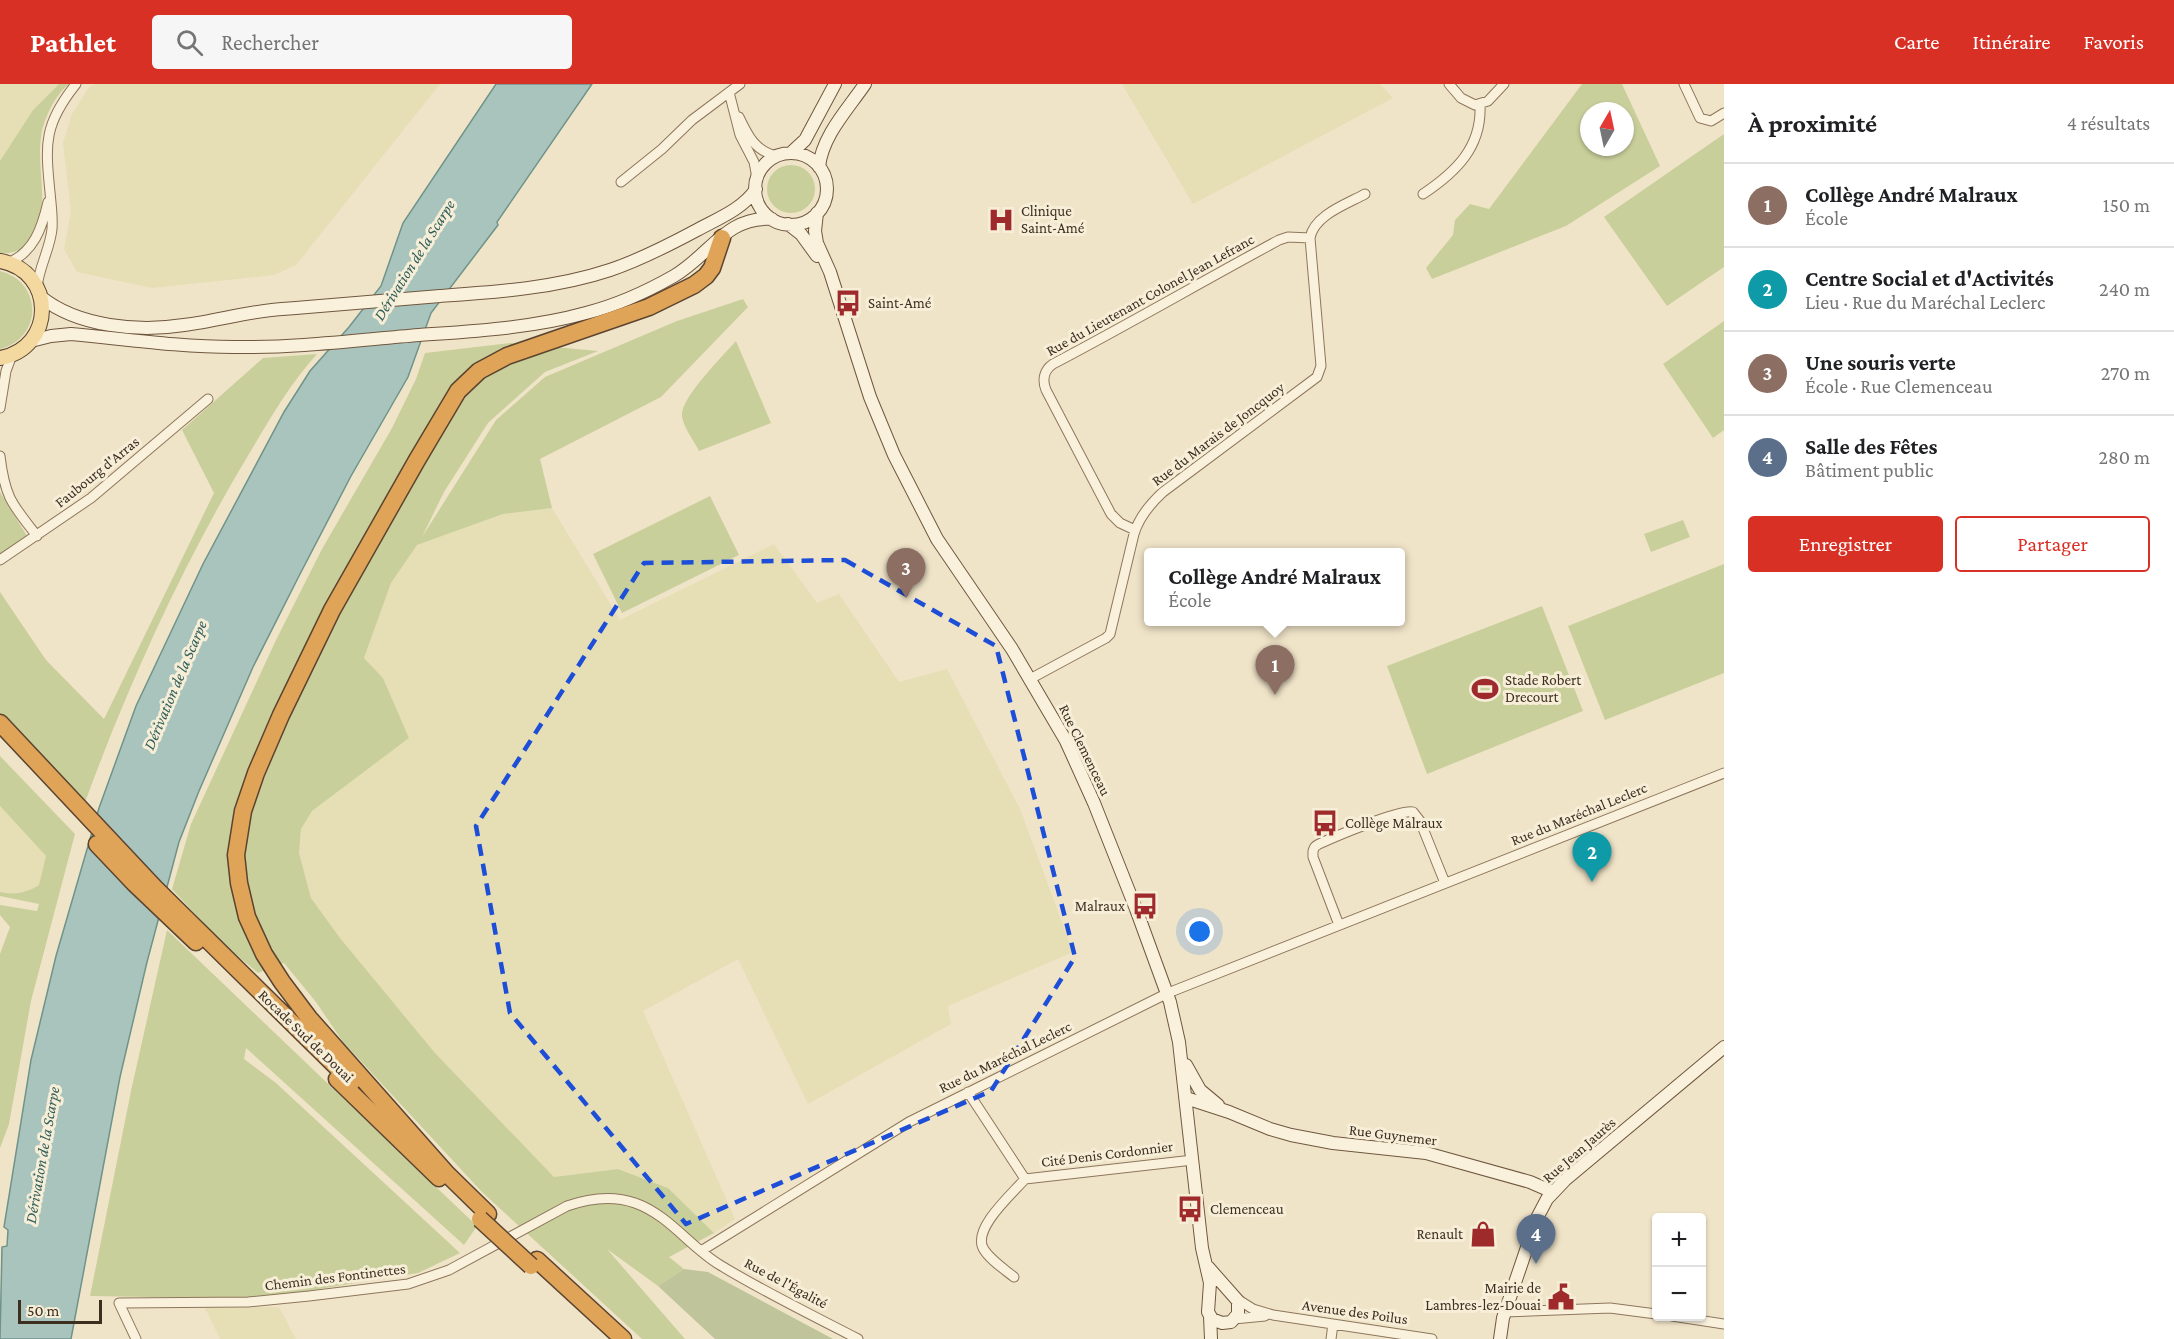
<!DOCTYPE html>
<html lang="fr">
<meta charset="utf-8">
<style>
body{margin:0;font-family:"Crimson Pro",serif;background:#f6f6f6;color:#202124}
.controls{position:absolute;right:18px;bottom:18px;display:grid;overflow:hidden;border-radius:6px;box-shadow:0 2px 4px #0004}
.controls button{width:54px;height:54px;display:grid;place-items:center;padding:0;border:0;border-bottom:2px solid #e0e0e0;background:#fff;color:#202124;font:30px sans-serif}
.compass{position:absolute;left:1580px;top:18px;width:54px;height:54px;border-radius:50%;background:#fff;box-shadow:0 2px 4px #0004;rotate:9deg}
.scale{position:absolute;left:18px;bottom:15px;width:84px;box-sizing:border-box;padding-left:6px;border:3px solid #3d2e20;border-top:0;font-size:16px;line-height:21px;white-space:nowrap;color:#3d2e20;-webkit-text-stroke:4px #f7eed8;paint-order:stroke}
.you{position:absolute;left:1200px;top:848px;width:21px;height:21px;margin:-15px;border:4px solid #fff;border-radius:50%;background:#1a73e8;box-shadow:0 0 0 9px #1a73e833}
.badge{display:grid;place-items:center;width:39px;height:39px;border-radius:50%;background:#d93025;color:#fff;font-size:20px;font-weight:700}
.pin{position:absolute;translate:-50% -50px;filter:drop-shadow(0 2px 3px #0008)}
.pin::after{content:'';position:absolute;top:32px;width:21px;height:18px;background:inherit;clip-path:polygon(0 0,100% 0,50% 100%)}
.popup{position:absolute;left:1144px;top:464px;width:261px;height:78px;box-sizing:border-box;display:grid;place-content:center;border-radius:6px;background:#fff;filter:drop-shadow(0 2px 4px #0005);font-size:20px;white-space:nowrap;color:#757577}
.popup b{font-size:22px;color:#202124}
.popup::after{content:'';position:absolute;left:50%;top:100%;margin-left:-12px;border:12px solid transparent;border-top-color:#fff}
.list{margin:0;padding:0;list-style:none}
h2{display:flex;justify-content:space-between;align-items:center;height:78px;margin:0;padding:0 24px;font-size:26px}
h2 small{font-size:20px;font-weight:400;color:#757577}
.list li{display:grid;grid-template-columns:39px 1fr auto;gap:18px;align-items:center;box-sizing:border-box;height:84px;padding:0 24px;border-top:2px solid #e0e0e0}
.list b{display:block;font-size:22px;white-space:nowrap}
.list p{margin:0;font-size:20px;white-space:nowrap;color:#757577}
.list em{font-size:20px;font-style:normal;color:#757577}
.actions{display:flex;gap:12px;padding:18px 24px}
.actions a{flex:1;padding:14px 0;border:2px solid #d93025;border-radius:6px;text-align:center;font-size:21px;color:#d93025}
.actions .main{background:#d93025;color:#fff}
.icon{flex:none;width:33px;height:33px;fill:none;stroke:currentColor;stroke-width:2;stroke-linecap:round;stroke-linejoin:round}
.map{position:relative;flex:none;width:1724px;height:1255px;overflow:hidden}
header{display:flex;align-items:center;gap:36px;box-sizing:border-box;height:84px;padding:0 30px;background:#d93025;color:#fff}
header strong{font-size:28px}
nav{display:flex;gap:33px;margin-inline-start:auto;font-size:21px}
.search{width:420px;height:54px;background:#f6f6f6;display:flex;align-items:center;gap:15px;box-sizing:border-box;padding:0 21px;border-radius:6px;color:#757577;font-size:22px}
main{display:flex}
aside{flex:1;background:#fff}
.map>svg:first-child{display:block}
</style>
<header>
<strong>Pathlet</strong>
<div class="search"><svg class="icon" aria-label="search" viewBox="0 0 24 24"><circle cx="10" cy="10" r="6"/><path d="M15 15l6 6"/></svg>Rechercher</div>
<nav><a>Carte</a><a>Itinéraire</a><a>Favoris</a></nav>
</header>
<main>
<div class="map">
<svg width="1724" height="1255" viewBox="0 0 1724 1255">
<rect width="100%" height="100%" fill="#f0e4c8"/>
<path fill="#e6deb5" d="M 0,0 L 59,0 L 33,26 L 0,77 Z
M 95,0 L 440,0 L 296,181 L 274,191 L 152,204 L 77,188 L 64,165 L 71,127 L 63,59 L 72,30 L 89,3 Z
M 1122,0 L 1380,0 L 1393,14 L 1193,120 Z
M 552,424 L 620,536 L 774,460 L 817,519 L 839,510 L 899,598 L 947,585 L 1020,725 L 1073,868 L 948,922 L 951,940 L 808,1020 L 738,875 L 643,927 L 735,1135 L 714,1149 L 668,1104 L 618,1085 L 554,1093 L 435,969 L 340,854 L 311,814 L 299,769 L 301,745 L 312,727 L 409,654 L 383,594 L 364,574 L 391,499 L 417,461 L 503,430 Z
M 0,722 L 46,772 L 40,800 L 27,808 L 10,809 L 0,808 Z
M 279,1223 L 296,1255 L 220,1255 L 205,1224 Z"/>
<path fill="#c9cf9b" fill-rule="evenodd" d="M 59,0 L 69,0 C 55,11 43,36 41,53 C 36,87 52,123 31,154 C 22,166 15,170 0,169 L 0,77 L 33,26 Z
M 1582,0 L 1622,0 L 1660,82 L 1566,142 L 1432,195 L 1426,184 L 1453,151 L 1455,136 L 1470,120 L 1489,125 ZM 1589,27 L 1625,27 L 1625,63 L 1589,63 Z
M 1724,50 L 1724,183 L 1667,222 L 1604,133 Z
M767 105a24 24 0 1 1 48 0a24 24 0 1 1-48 0Z
M 0,187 C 43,198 43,254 0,265 Z
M 743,215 L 748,223 L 661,313 L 540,375 L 552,424 L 503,430 L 417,461 L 391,499 L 364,574 L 383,594 L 409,654 L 312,727 L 301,745 L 299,769 L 311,814 L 340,854 L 435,969 L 554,1093 L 618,1085 L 668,1104 L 714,1149 L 669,1173 L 684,1185 L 658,1202 L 607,1165 L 685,1255 L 642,1255 L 482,1108 L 343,958 L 316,918 L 284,879 L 258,889 L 223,860 L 172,805 L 191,740 L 276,556 L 322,465 L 392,344 L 416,295 L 425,269 L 511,259 L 598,267 L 545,288 L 488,339 L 444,408 L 422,453 L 496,336 L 545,293 L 677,237 Z
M 1724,237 L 1724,346 L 1713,354 L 1663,280 Z
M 736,257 L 771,339 L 699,367 C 694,357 684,344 682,333 C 679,315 723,272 736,257 Z
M 317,270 C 289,301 268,338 246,375 C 181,484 128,601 84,721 L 0,630 L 0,508 L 46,576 L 104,635 L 214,409 L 182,346 L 263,274 Z
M 0,408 L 27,452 L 0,471 Z
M 710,412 L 739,471 L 622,529 L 593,470 Z
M 1683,436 L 1690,453 L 1651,468 L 1644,450 Z
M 1724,480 L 1724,589 L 1605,636 L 1568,542 Z
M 1542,522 L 1583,627 L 1427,690 L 1387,582 Z
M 0,672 L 75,750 L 31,917 L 9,1040 L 0,1064 L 0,870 L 10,843 L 0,831 L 0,821 L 37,827 L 39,820 L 0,812 L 0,808 C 16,811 26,809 39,801 L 46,772 L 0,722 Z
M 167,846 L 477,1142 L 464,1161 L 246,964 L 244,975 L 276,999 L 460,1169 L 418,1189 L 282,1211 L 212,1218 L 211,1214 L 90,1212 L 131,1007 Z"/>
<path fill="#bfc49a" d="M 684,1185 L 708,1188 L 833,1255 L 715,1255 L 658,1202 Z"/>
<path fill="#a9c4bc" stroke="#6f938a" stroke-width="1.5" d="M 496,0 L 592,0 L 497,138 L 498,141 L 431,229 L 408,293 L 351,392 L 299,492 L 253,583 L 199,707 L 179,758 L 147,878 L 120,993 L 71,1255 L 0,1255 L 2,1163 L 7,1162 L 8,1146 L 4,1143 L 31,976 L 56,872 L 99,724 L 136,622 L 203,480 L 284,328 L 310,287 L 349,243 L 381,202 L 403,139 Z"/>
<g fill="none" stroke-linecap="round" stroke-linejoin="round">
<g stroke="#8d765c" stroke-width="11">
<path id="street" d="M 1449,0 L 1461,14 L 1475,21 L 1488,17 L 1504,0
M 1684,0 L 1700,34 L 1711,37 L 1724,29
M 729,8 L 740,51 L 754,78 L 757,94
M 739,33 C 748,52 755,67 777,72
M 621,98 L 662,65 L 692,36 L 740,0
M 1423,110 C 1456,88 1482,63 1480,21
M 8,179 C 34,168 42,144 48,118
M 37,203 C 39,183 50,165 52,145 C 53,133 51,120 50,108 C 45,59 44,40 76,0
M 0,324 L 6,287 L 12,271
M 0,372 C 5,414 12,420 37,452
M 1135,446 L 1120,439 L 1111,430 L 1046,306 C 1042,296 1044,286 1053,280 C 1129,240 1203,197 1279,156 L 1288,153 L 1310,154 C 1314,131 1347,120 1365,110
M 0,476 L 91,414 L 208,315
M 1030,595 L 1106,554 L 1110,550 L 1134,450 C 1139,433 1150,420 1163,408 L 1317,293 L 1321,282 L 1310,154
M 1339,841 L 1313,773 L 1313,767 C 1315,762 1314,763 1319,760 C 1334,753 1400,725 1413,728 L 1420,737 L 1445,799
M 968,1008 L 1025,1095
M 701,1167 L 909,1038 L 1168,909 L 1724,689
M 1014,1193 C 1004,1185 989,1175 983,1164 C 973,1144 1012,1110 1025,1095 L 1193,1076
M 1237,1215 L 1253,1225 L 1273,1231 L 1432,1255
M 1505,1228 L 1610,1224 L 1656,1230
M 1672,1232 L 1724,1240
M 1234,1235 L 1265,1232
M 136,1255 L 119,1219 L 248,1218 L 309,1212 L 408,1200 L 449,1186 L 567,1122 C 590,1114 612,1111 635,1119 C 669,1131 690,1163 720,1181 C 764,1208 812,1231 858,1255
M 1331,1255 L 1333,1240"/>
</g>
<g stroke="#6f573f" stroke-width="14">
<path id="secondary" d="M 791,69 L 805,56 L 835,0
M755 105a36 36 0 1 1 72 0a36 36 0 1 1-72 0Z
M 819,83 C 822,52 848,25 865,0
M 817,129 L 815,147 L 817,159 L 830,188 L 870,313 L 894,371 L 937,455 L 1012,565 L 1066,657 L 1094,719 L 1136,825 L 1170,918 L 1179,958 L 1202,1164 L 1210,1199 L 1208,1228 L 1212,1235 L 1222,1239 L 1231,1238 L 1238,1230 L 1238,1217 L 1208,1183
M 788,140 L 801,150 L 817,172
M 41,213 C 78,243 139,248 184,241 C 217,237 249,227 282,225 C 335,221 388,216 440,212 C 497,208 556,204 610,186 C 640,176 669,161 697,146 C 717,135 743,125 756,105
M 31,257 L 51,252 L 71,250 C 125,255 179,263 234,263 C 295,264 358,256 419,251 C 475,247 532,244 586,229 C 617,221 646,208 674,192 C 710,171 726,132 772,135
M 1186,981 L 1200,1006 L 1218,1021
M 1186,1014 L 1229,1028 L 1270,1045 L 1291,1051 L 1333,1059 L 1426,1069 L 1530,1098 L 1553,1108
M 1210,1232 L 1211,1255
M 1500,1255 L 1503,1234 L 1537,1134 L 1547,1115 L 1565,1096 L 1724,963"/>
</g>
<g stroke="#5b4430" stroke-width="16">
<path id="primary" d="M 0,177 C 56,187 56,264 0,274"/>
</g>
<g stroke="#5b4430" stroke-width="19">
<path id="highway" d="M 0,639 L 155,804 L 352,998
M 97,760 L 134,799 L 196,858
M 337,995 L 439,1094
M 442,1085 L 488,1130
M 448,1091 L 309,934 L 282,898 L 264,870 L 247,833 L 239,799 L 236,771 L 243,727 L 256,689 L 281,631 L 332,526 L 417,376 L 458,307 L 479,287 L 507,272 L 649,223 L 694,201 L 706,192 L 712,184 L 722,154
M 537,1176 L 623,1255"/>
</g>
<use href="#street" stroke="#faf1dc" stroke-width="9"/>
<use href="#secondary" stroke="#faf1dc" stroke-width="12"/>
<use href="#primary" stroke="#f3d9a0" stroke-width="14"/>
<use href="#highway" stroke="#e0a458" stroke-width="16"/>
<g stroke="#5b4430" stroke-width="19" stroke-linecap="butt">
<path id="highway-bridge" d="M 480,1135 L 531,1182"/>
</g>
<use href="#highway-bridge" stroke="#e0a458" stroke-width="16"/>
</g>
<path fill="none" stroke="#1d4ed8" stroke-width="4.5" stroke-dasharray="12 8" stroke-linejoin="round" d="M 845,476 L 996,562 L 1075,873 L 991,1007 L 686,1140 L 510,929 L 476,742 L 644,479 Z"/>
<defs>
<g id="hospital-bare" transform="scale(2.07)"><path d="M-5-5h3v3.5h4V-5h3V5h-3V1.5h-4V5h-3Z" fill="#9e2a2b" stroke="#f7eed8" stroke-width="2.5" paint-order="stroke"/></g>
<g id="bus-bare" transform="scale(2.07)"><path d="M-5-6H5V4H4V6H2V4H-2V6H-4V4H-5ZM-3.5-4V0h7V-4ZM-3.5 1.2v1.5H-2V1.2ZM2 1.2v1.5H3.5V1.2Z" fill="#9e2a2b" stroke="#f7eed8" stroke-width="2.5" paint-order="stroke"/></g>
<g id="stadium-bare" transform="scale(2.07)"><path d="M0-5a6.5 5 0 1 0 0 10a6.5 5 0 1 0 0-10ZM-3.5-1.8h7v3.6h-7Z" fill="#9e2a2b" stroke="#f7eed8" stroke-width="2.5" paint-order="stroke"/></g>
<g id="shop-bare" transform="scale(2.07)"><path d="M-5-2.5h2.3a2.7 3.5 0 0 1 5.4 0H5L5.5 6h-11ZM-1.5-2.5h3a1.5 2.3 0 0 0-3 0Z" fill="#9e2a2b" stroke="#f7eed8" stroke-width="2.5" paint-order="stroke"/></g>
<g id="civic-bare" transform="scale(2.07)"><path d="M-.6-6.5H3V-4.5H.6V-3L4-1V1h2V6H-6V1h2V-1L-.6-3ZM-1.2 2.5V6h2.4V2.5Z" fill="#9e2a2b" stroke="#f7eed8" stroke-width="2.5" paint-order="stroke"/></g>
</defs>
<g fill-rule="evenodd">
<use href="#hospital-bare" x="1001" y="136"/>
<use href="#bus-bare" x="848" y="219"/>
<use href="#stadium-bare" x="1485" y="605"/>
<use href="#bus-bare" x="1325" y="739"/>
<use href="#bus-bare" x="1145" y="822"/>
<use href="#bus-bare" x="1190" y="1125"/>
<use href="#shop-bare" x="1483" y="1150"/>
<use href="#civic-bare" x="1561" y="1213"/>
</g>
<g text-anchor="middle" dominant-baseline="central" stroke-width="6" stroke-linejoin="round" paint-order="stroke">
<g font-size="15" fill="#3d2e20" stroke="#f7eed8" text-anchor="start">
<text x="1021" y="127">Clinique<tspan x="1021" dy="17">Saint-Amé</tspan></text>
<text x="868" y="219">Saint-Amé</text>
<text x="1505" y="596">Stade Robert<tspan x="1505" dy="17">Drecourt</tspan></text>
<text x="1345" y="739">Collège Malraux</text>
<text x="1125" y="822" text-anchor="end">Malraux</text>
<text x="1210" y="1125">Clemenceau</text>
<text x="1463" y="1150" text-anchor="end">Renault</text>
<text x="1541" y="1204" text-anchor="end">Mairie de<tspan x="1541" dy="17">Lambres-lez-Douai</tspan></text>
</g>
<g font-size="15" fill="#3d2e20" stroke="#f7eed8">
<text transform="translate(1150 211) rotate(-29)">Rue du Lieutenant Colonel Jean Lefranc</text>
<text transform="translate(1218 350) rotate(-37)">Rue du Marais de Joncquoy</text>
<text transform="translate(97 388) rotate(-39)">Faubourg d'Arras</text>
<text transform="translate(1085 666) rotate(64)">Rue Clemenceau</text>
<text transform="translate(1579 730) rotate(-22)">Rue du Maréchal Leclerc</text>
<text transform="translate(306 952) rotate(44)">Rocade Sud de Douai</text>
<text transform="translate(1005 973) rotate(-26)">Rue du Maréchal Leclerc</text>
<text transform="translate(1393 1051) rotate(7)">Rue Guynemer</text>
<text transform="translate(1579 1066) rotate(-41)">Rue Jean Jaurès</text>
<text transform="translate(1107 1070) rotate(-7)">Cité Denis Cordonnier</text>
<text transform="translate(335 1193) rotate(-7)">Chemin des Fontinettes</text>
<text transform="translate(786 1199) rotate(28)">Rue de l'Égalité</text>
<text transform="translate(1355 1228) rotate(8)">Avenue des Poilus</text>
</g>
<g font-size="16" font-style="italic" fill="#2f5d5a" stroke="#f7eed8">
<text transform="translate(414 176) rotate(-58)">Dérivation de la Scarpe</text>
<text transform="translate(175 601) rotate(-67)">Dérivation de la Scarpe</text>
<text transform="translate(42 1071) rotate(-80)">Dérivation de la Scarpe</text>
</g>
</g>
</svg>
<div class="controls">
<button>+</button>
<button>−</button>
</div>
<svg class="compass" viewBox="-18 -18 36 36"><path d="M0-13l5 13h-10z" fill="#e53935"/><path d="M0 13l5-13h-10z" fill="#757577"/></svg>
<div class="scale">50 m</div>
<div class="you"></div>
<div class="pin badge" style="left:1275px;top:611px;background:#8d6e63">1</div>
<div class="popup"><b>Collège André Malraux</b>École</div>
<div class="pin badge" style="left:1592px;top:798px;background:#0f9aa8">2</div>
<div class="pin badge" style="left:906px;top:514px;background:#8d6e63">3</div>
<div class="pin badge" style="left:1536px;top:1180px;background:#5c6f8a">4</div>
</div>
<aside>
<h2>À proximité<small>4 résultats</small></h2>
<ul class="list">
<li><span class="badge" style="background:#8d6e63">1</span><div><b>Collège André Malraux</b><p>École</p></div><em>150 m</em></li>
<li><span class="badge" style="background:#0f9aa8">2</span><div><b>Centre Social et d'Activités</b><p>Lieu · Rue du Maréchal Leclerc</p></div><em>240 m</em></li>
<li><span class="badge" style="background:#8d6e63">3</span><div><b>Une souris verte</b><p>École · Rue Clemenceau</p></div><em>270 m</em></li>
<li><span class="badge" style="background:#5c6f8a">4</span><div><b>Salle des Fêtes</b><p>Bâtiment public</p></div><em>280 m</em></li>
</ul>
<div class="actions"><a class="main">Enregistrer</a><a>Partager</a></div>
</aside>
</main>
